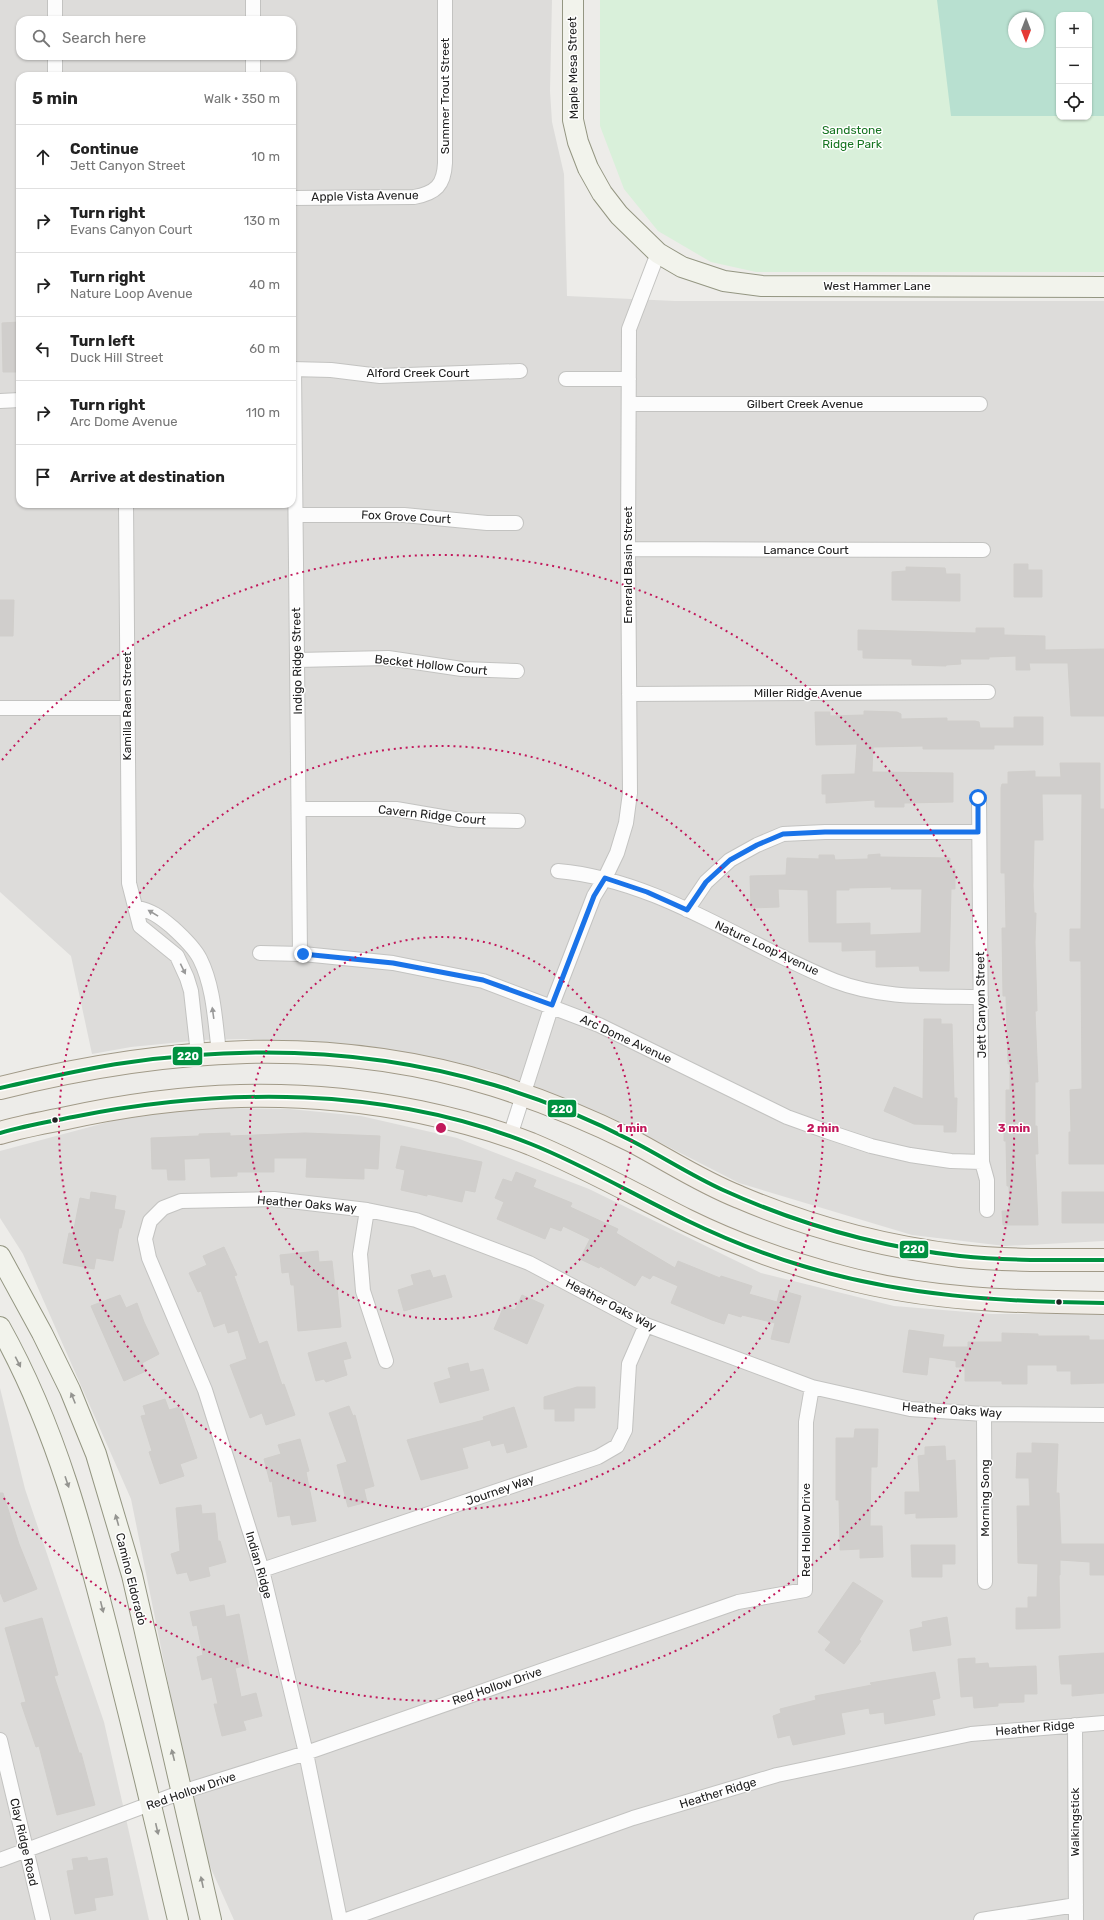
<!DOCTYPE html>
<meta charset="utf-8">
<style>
body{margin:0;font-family:Rubik,sans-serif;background:#f2f2f2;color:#222}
.controls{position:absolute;right:12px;top:12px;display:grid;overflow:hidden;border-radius:8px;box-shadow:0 1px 3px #0004}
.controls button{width:36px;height:36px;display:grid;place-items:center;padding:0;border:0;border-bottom:1px solid #e0e0e0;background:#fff;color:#222;font:20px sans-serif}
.compass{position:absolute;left:1008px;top:12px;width:36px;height:36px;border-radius:50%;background:#fff;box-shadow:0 1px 3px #0004;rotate:180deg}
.stop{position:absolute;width:12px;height:12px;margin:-9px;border:3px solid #1a73e8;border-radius:50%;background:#fff}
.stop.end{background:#1a73e8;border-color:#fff;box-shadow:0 1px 4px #0008}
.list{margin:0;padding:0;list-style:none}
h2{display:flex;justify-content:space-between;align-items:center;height:52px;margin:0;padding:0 16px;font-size:17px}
h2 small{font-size:13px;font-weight:400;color:#767676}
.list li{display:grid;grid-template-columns:26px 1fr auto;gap:12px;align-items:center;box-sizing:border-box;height:64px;padding:0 16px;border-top:1px solid #e0e0e0}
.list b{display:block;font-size:15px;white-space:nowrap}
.list p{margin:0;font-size:13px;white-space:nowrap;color:#767676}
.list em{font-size:13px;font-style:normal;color:#767676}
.icon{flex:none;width:22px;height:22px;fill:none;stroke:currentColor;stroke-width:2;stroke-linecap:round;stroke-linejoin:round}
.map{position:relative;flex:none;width:1104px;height:1920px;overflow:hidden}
.search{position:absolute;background:#fff;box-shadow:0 1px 3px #0004;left:16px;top:16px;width:280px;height:44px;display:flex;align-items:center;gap:10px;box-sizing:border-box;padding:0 14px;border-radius:12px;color:#767676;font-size:15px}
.panel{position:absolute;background:#fff;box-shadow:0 1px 3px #0004;left:16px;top:72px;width:280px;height:436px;border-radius:12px}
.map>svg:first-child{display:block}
</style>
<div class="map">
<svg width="1104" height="1920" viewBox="0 0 1104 1920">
<rect width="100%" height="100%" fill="#edece9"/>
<path fill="#dddcda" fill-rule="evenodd" d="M 0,0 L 552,0 L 550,91 L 552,122 L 564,174 L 567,296 L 675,301 L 1104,301 L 1104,1241 L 1005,1246 L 912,1235 L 739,1183 L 612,1118 L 489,1070 L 365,1045 L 243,1039 L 202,1040 L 131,1047 L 92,1054 L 71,956 L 0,892 ZM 20,20 L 292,20 L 292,56 L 20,56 ZM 20,76 L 292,76 L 292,504 L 20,504 Z
M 204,1108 L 290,1109 L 361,1116 L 457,1138 L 589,1189 L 761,1273 L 894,1306 L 992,1314 L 1104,1314 L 1104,1920 L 234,1920 L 201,1846 L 131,1499 L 23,1254 L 0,1218 L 0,1151 L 127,1117 Z
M 0,1388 L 25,1489 L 104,1722 L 149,1920 L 0,1920 Z"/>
<path fill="#d9f0da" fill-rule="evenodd" d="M 600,0 L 1104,0 L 1104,272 L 756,272 L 711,262 L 658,231 L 624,189 L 600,126 ZM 1059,15 L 1089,15 L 1089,117 L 1059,117 ZM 1014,18 L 1038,18 L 1038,42 L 1014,42 Z"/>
<path fill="#b8e0d0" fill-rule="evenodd" d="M 937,0 L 1104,0 L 1104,116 L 1089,116 L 1089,15 L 1059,15 L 1059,116 L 951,116 ZM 1014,18 L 1038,18 L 1038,42 L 1014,42 Z"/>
<path fill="#d0cecc" stroke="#d0cecb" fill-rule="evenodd" d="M 20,322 L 20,372 L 3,372 L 2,323 Z
M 1014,564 L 1028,564 L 1028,570 L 1042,570 L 1042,597 L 1014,597 Z
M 906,567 L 945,568 L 946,574 L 960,574 L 960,601 L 892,600 L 892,572 L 906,571 Z
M 0,600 L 14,600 L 13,636 L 0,636 Z
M 976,628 L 1004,628 L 1004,635 L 1045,636 L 1045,650 L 1104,649 L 1104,716 L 1071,716 L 1068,663 L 1029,663 L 1030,670 L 1016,670 L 1016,656 L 989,657 L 989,659 L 960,659 L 961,664 L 946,665 L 946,666 L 912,665 L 912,659 L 863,658 L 863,650 L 858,650 L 858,630 L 976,633 Z
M 864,711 L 897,712 L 901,714 L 901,719 L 947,718 L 947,721 L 975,721 L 979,722 L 980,728 L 1014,728 L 1014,717 L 1043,717 L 1043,745 L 994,745 L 994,749 L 923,749 L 923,746 L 873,747 L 872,772 L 953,773 L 953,802 L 904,803 L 904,807 L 875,807 L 875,800 L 826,803 L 826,794 L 822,794 L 822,775 L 855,774 L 857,744 L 816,745 L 815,712 L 830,712 L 830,716 L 864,715 Z
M 1060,763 L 1100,763 L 1100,809 L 1104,809 L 1104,1164 L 1069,1164 L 1069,1132 L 1071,1132 L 1070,1090 L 1082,1089 L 1081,961 L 1070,961 L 1070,929 L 1081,929 L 1082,794 L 1042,794 L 1043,840 L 1034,840 L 1033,886 L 1034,913 L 1036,913 L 1035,942 L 1037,1011 L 1035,1011 L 1038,1082 L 1035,1082 L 1035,1126 L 1037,1126 L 1038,1154 L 1035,1154 L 1038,1225 L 1003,1225 L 1002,1211 L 1010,1211 L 1009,1186 L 1007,1186 L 1006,1141 L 1004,1141 L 1004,1127 L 1006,1127 L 1006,1090 L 1010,1090 L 1010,1064 L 1008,1064 L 1006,996 L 1003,996 L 1002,928 L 1006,928 L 1005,873 L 1001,873 L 1001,788 L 1002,784 L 1008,784 L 1008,772 L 1035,771 L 1035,777 L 1061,777 Z
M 880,854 L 880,857 L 950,858 L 950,869 L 955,869 L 955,889 L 951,889 L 949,971 L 920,971 L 919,966 L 876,967 L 876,950 L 842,951 L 842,942 L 809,942 L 808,890 L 778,889 L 779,907 L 751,908 L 750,876 L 786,875 L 787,858 L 819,859 L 819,855 L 834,855 L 835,860 L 868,859 L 868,855 ZM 892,887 L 891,889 L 922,889 L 921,933 L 870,935 L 870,923 L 836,924 L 836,890 L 849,890 L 849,888 Z
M 924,1019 L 941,1019 L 941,1024 L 952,1024 L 954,1098 L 957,1098 L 956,1132 L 944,1132 L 944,1125 L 914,1124 L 884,1111 L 894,1087 L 923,1099 Z
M 230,1133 L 230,1136 L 305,1133 L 380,1136 L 378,1169 L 364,1168 L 364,1179 L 306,1177 L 307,1158 L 274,1158 L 274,1172 L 237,1172 L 237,1176 L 211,1177 L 210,1158 L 184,1159 L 185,1180 L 168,1180 L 167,1169 L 152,1169 L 151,1138 L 199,1136 L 199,1134 Z
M 401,1146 L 482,1162 L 475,1192 L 465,1190 L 462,1202 L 427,1194 L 427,1196 L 401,1190 L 405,1170 L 396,1168 Z
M 516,1172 L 536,1180 L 533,1187 L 572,1203 L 570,1207 L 618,1229 L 616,1233 L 675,1268 L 678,1261 L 720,1278 L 721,1276 L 752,1286 L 749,1294 L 777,1302 L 780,1290 L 801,1296 L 789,1343 L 771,1339 L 775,1323 L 742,1315 L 741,1317 L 728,1313 L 724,1324 L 712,1320 L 671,1303 L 678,1286 L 653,1275 L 650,1279 L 642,1275 L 635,1286 L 600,1266 L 599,1268 L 580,1259 L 590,1239 L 563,1226 L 561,1231 L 550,1227 L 545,1239 L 497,1219 L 504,1202 L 495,1198 L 503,1179 L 512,1182 Z
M 91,1192 L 116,1196 L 114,1209 L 125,1211 L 121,1228 L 119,1228 L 113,1261 L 96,1258 L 94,1269 L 63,1263 L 69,1233 L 73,1234 L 80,1198 L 90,1200 Z
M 1062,1192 L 1104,1192 L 1104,1223 L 1062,1223 Z
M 224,1247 L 237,1275 L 234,1276 L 259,1344 L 267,1341 L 282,1385 L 284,1384 L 295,1415 L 266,1425 L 262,1413 L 250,1418 L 230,1365 L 247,1359 L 238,1330 L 228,1333 L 225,1323 L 214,1327 L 201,1291 L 198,1292 L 189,1273 L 207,1265 L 203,1256 Z
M 318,1251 L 319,1262 L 332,1261 L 335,1288 L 337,1288 L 341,1327 L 298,1331 L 294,1285 L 291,1285 L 289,1272 L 282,1273 L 280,1255 Z
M 430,1270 L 433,1278 L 445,1275 L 452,1297 L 404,1311 L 398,1290 L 414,1285 L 411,1275 Z
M 120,1295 L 126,1308 L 137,1303 L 144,1322 L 159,1354 L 142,1363 L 146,1371 L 124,1381 L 91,1306 Z
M 522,1295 L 544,1305 L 527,1344 L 494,1329 L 504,1306 L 515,1310 Z
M 909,1330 L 944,1335 L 942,1347 L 968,1347 L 968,1342 L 1002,1342 L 1002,1333 L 1038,1334 L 1038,1336 L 1089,1336 L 1089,1340 L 1104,1340 L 1104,1383 L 1071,1384 L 1071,1371 L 1057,1371 L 1057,1365 L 1027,1365 L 1027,1384 L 1002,1384 L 1002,1381 L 965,1381 L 965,1367 L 956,1367 L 956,1361 L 929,1357 L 927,1375 L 903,1372 Z
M 346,1342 L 351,1358 L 343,1360 L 347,1375 L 326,1382 L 324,1379 L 316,1381 L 308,1353 Z
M 468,1363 L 470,1372 L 483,1369 L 489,1390 L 440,1403 L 434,1383 L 451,1378 L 448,1368 Z
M 577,1387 L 595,1387 L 595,1408 L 574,1408 L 574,1421 L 555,1421 L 555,1409 L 544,1409 L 544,1397 Z
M 165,1399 L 169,1410 L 180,1407 L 197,1458 L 180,1464 L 184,1476 L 160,1484 L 149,1452 L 152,1451 L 141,1416 L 146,1415 L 143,1406 Z
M 349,1406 L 353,1416 L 355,1415 L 374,1486 L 364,1489 L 367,1502 L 348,1507 L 337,1465 L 347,1462 L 329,1413 Z
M 514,1407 L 527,1447 L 507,1453 L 504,1443 L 492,1446 L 490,1440 L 462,1448 L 468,1468 L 421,1480 L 407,1440 L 484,1420 L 483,1417 Z
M 855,1429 L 878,1429 L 877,1467 L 871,1467 L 870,1526 L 882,1526 L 883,1557 L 860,1558 L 860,1549 L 840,1550 L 839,1500 L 836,1500 L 836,1438 L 854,1438 Z
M 300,1439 L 309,1471 L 306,1472 L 316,1521 L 292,1525 L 290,1515 L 278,1517 L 272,1481 L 270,1482 L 264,1459 L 281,1454 L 278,1445 Z
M 1032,1443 L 1058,1444 L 1056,1493 L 1059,1493 L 1061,1544 L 1104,1544 L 1104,1575 L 1090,1575 L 1090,1562 L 1060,1560 L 1060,1575 L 1059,1575 L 1060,1628 L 1016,1629 L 1016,1608 L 1028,1608 L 1028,1597 L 1037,1597 L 1038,1564 L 1018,1563 L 1017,1506 L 1030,1506 L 1029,1478 L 1016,1478 L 1017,1453 L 1032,1453 Z
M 945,1446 L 946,1461 L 955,1460 L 957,1517 L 916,1518 L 916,1513 L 905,1514 L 905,1492 L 920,1492 L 918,1456 L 925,1455 L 925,1447 Z
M 0,1493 L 3,1493 L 19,1544 L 37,1589 L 4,1602 L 0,1592 Z
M 201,1505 L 202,1514 L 215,1513 L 218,1541 L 220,1541 L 226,1562 L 208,1567 L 210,1576 L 190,1581 L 187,1572 L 177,1574 L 171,1554 L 180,1551 L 176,1508 Z
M 911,1545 L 955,1545 L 955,1564 L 942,1564 L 942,1577 L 912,1577 Z
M 853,1582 L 883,1601 L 859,1640 L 861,1641 L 844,1664 L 825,1650 L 831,1642 L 818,1632 Z
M 224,1605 L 226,1617 L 239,1614 L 249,1665 L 235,1668 L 241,1697 L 256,1693 L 262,1716 L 243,1721 L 246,1730 L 222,1736 L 214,1704 L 218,1704 L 212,1677 L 202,1680 L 197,1657 L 203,1655 L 197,1625 L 193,1626 L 190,1612 Z
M 947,1617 L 951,1645 L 913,1651 L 910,1630 L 923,1627 L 922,1622 Z
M 42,1618 L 58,1675 L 54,1676 L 79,1753 L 81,1753 L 95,1805 L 57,1815 L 39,1746 L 36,1747 L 21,1703 L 26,1702 L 5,1628 Z
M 1104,1653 L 1104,1693 L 1072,1696 L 1072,1684 L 1061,1684 L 1059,1656 Z
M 975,1658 L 975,1664 L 988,1663 L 989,1668 L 1036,1666 L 1037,1694 L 1024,1694 L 1024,1702 L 998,1703 L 998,1706 L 974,1708 L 973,1696 L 961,1697 L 958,1659 Z
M 935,1672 L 940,1698 L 932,1700 L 935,1715 L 885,1724 L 884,1712 L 870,1714 L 869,1708 L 841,1713 L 845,1734 L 793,1745 L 790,1735 L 778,1738 L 773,1716 L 781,1713 L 780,1709 L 816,1700 L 815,1696 L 872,1685 L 870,1683 Z
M 87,1857 L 88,1861 L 107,1858 L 113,1895 L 94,1898 L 96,1910 L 75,1914 L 67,1871 L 74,1870 L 72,1859 Z"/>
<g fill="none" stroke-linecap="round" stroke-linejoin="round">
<g stroke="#c3c3c1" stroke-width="16">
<path id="street" d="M 55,0 L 55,20
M 253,20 L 253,0
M 55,56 L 55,76
M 253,76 L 253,56
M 292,198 L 414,197 C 436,193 444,185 445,163 L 445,0
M 292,369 L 331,370 L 380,376 L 520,371
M 294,369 L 300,954
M 566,379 L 629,379
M 0,401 L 20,400
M 629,404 L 980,404
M 126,504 L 129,883 L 140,926 L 177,956 L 187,978 L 191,991 L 198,1054
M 296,515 L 404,515 L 487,523 L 516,523
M 628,549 L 983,550
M 297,660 L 388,658 L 462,669 L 517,671
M 629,694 L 988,692
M 0,708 L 127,708
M 979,798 L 982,1162 L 987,1180 L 987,1210
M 299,809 L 396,809 L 460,820 L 518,821
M 558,871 C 659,880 743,944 835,981 C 881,999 933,996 981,997
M 135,907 C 152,911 159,916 172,927 C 182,936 194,947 200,959 C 214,987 215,1022 219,1052
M 687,910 L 706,882 L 730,860 L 757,845 L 783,834 L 825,832 L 979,832
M 260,953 L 303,954 L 393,963 L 483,981 L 599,1025 L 787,1117 L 823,1130 L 871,1146 L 910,1155 L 951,1161 L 982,1162
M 510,1136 L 552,1005 L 594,896 L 605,878 L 617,853 L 626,823 L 630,793 L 628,549 L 629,329 L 658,253
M 367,1210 L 360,1254 L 363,1291 L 386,1361
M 984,1414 L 985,1582
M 262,1570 L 598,1457 L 617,1446 L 625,1430 L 629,1364 L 646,1325
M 1075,1725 L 1076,1920
M 0,1740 L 43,1920
M 0,1860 L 182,1792 L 306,1753 L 738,1602 L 805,1590 L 806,1422 L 812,1387
M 340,1920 L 306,1753 L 262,1570 L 205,1390 L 149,1258 L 145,1239 L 150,1221 L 163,1208 L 181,1201 L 274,1199 L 367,1210 L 416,1220 L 529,1263 L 646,1325 L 812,1387 L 910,1409 L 984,1414 L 1104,1415
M 346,1920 L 633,1818 L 777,1775 L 971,1734 L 1104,1723
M 981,1920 L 1076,1905"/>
</g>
<g stroke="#949682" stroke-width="22">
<path id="secondary" d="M 573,0 L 573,120 L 578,142 L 588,168 L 602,193 L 619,215 L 658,253 L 682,267 L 724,281 L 762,286 L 1104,287
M 0,1256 L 42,1333 L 70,1390 L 96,1454 L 132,1575 L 211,1920
M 0,1327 C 57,1429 84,1535 112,1647 C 135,1738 157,1829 178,1920"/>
</g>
<g stroke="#a19a88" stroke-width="24">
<path id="primary" d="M 0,1088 C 164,1047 329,1034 494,1085 C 541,1100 588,1119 632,1141 C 668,1160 701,1182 739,1197 C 809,1227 885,1247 960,1256 C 1008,1261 1056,1260 1104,1260
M 0,1133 C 20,1127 41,1123 62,1119 C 184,1092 297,1087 420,1112 C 458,1120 495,1130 531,1144 C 584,1166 634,1194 686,1220 C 735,1244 788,1263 842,1277 C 928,1300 1015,1302 1104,1303"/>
</g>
<use href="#street" stroke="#fcfcfc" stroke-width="14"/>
<use href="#secondary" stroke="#f2f3ec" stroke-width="20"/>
<use href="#primary" stroke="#f0ece6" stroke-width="22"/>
<g stroke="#fff" stroke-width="7">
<path id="bus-1" d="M 0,1088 C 41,1079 82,1069 124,1063 C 248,1045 373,1049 494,1085 C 541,1099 588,1118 632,1141 C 663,1157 692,1176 723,1190 C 798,1224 879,1247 960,1256 C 1008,1261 1056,1260 1104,1260
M 0,1133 C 24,1126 48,1122 73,1117 C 224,1087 386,1086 531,1144 C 584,1165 634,1195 686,1220 C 723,1238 763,1254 803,1266 C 902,1296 1002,1302 1104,1303"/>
</g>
<use href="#bus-1" stroke="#009140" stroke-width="4"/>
</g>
<defs><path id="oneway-solid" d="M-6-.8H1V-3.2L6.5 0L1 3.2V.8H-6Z"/></defs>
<g fill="#999">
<use href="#oneway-solid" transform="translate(153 913) rotate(-149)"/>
<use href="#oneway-solid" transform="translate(183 969) rotate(64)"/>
<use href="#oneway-solid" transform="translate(213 1013) rotate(-98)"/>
</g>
<g fill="#949490">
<use href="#oneway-solid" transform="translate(18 1362) rotate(63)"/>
<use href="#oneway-solid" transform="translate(73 1398) rotate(-112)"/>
<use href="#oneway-solid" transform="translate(67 1482) rotate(71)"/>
<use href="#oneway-solid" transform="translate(117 1520) rotate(-106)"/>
<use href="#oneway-solid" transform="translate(102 1607) rotate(76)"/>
<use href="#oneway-solid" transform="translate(173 1755) rotate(-104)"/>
<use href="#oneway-solid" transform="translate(157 1829) rotate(77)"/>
<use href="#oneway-solid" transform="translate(202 1882) rotate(-102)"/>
</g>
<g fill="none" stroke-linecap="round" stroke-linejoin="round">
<path stroke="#1a73e8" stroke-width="5" d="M 303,954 L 393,963 L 483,980 L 552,1005 L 594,896 L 605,878 L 647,892 L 687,910 L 706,882 L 730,860 L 757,845 L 783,834 L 825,832 L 978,832 L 978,798"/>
</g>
<g fill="none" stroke="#c2185b" stroke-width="2" stroke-dasharray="2 4">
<circle cx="441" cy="1128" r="191"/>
<circle cx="441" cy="1128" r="382"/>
<path d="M2 760A573 573 0 1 1 2 1496"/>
</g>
<g fill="#202020" stroke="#fff" stroke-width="1.5">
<circle cx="55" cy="1120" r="3.5"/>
<circle cx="1059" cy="1302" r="3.5"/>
</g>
<g text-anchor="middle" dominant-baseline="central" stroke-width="3" stroke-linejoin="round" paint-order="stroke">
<g font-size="12" fill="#202020" stroke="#fff">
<text transform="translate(573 68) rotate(-91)">Maple Mesa Street</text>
<text transform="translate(445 96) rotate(-90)">Summer Trout Street</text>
<text transform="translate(365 196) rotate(-1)">Apple Vista Avenue</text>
<text x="877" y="286">West Hammer Lane</text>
<text x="418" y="373">Alford Creek Court</text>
<text x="805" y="404">Gilbert Creek Avenue</text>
<text transform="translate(406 517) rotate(3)">Fox Grove Court</text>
<text x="806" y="550">Lamance Court</text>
<text transform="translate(628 565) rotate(-90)">Emerald Basin Street</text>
<text transform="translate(297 661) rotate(-91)">Indigo Ridge Street</text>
<text transform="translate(431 665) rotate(6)">Becket Hollow Court</text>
<text x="808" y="693">Miller Ridge Avenue</text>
<text transform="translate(127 706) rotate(-90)">Kamilla Raen Street</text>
<text transform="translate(432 815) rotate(6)">Cavern Ridge Court</text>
<text transform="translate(767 948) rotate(25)">Nature Loop Avenue</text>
<text transform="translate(981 1005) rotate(-91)">Jett Canyon Street</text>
<text transform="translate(626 1039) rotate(25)">Arc Dome Avenue</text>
<text transform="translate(307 1204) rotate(5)">Heather Oaks Way</text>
<text transform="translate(611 1305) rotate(27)">Heather Oaks Way</text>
<text transform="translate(952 1410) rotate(4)">Heather Oaks Way</text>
<text transform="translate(500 1490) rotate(-19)">Journey Way</text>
<text transform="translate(985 1498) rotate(-90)">Morning Song</text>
<text transform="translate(806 1530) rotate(-90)">Red Hollow Drive</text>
<text transform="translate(259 1565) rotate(74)">Indian Ridge</text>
<text transform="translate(131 1579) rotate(76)">Camino Eldorado</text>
<text transform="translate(497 1686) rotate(-19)">Red Hollow Drive</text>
<text transform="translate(1035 1728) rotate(-5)">Heather Ridge</text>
<text transform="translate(191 1791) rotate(-19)">Red Hollow Drive</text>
<text transform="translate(718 1793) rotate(-17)">Heather Ridge</text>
<text transform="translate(1075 1822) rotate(-90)">Walkingstick</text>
<text transform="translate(24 1842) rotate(77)">Clay Ridge Road</text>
</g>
<g font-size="12" fill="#177522" stroke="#fff">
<text x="852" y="130">Sandstone<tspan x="852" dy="14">Ridge Park</tspan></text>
</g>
</g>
<circle cx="441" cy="1128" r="6" fill="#c2185b" stroke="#fff" stroke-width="2"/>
<g font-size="12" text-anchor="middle" font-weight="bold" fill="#c2185b" stroke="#fff" stroke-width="3" stroke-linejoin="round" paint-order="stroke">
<text x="632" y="1132">1 min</text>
<text x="823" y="1132">2 min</text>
<text x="1014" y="1132">3 min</text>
</g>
<g stroke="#fff" stroke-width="1.5">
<rect x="172" y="1046" width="31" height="20" rx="4" fill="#009140"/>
<rect x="547" y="1099" width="30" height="19" rx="4" fill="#009140"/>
<rect x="899" y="1240" width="30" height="19" rx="4" fill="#009140"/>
</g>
<g font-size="11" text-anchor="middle" font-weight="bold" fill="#fff">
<text x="188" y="1060">220</text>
<text x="562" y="1113">220</text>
<text x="914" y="1253">220</text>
</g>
</svg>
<div class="controls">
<button>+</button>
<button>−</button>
<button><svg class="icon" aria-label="locate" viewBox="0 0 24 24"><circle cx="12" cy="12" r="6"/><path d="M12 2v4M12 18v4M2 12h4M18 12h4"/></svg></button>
</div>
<svg class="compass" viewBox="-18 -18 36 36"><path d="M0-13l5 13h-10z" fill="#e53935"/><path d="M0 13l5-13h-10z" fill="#767676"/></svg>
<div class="stop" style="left:978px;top:798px"></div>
<div class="stop end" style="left:303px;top:954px"></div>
<div class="search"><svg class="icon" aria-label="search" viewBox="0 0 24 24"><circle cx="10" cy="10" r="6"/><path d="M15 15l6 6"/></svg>Search here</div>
<section class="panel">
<h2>5 min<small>Walk · 350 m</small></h2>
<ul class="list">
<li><svg class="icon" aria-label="ahead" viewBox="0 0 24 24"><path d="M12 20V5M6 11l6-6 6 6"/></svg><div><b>Continue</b><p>Jett Canyon Street</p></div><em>10 m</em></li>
<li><svg class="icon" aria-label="right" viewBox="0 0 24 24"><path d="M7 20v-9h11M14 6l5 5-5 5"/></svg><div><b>Turn right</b><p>Evans Canyon Court</p></div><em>130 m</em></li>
<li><svg class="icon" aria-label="right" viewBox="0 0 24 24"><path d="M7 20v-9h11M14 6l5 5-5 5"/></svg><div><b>Turn right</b><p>Nature Loop Avenue</p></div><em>40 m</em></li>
<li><svg class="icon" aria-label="left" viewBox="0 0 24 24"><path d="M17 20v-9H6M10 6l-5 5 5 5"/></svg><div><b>Turn left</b><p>Duck Hill Street</p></div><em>60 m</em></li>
<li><svg class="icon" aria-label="right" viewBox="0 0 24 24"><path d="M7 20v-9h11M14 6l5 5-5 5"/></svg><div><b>Turn right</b><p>Arc Dome Avenue</p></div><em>110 m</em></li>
<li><svg class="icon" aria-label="arrive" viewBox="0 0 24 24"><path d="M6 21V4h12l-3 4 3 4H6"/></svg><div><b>Arrive at destination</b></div></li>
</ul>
</section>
</div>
